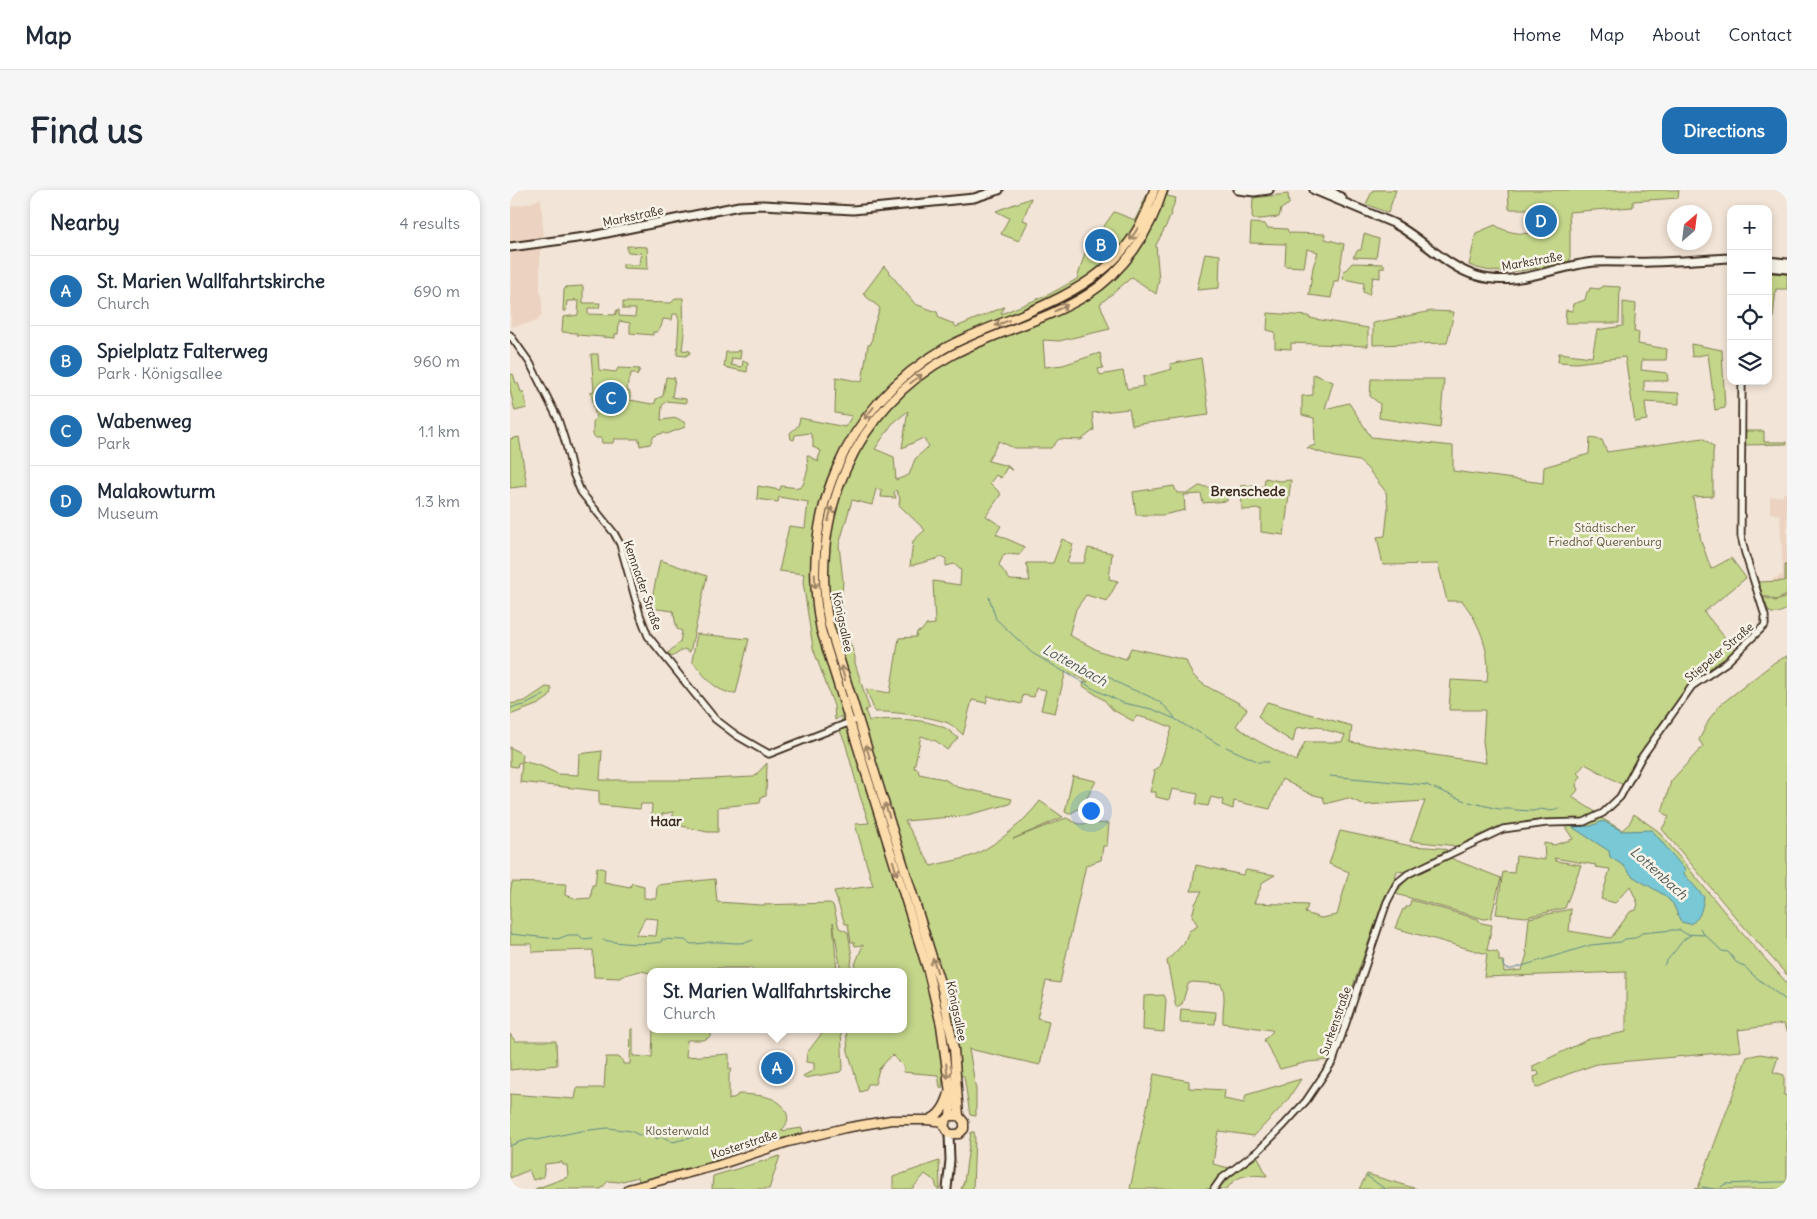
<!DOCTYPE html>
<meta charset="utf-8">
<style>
body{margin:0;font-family:Delius,sans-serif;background:#f6f6f7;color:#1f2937}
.controls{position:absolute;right:15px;top:15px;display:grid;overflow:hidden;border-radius:10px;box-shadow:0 2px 8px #0003}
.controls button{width:45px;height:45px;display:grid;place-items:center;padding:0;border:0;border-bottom:1px solid #e0e1e3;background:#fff;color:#1f2937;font:25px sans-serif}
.compass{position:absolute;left:1157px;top:15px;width:45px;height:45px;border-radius:50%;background:#fff;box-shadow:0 2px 8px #0003;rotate:28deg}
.you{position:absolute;left:580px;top:620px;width:18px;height:18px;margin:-12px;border:4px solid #fff;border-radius:50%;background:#1a73e8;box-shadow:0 0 0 8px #1a73e833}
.badge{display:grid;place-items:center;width:32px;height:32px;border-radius:50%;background:#1f6fb2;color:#fff;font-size:16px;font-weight:700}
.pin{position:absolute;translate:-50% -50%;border:2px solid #fff;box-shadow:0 1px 5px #0006}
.popup{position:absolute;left:137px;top:778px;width:260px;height:65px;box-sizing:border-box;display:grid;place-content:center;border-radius:10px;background:#fff;filter:drop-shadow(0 1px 4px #0005);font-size:16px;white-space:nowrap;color:#747a83}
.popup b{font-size:19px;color:#1f2937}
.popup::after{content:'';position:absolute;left:50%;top:100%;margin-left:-10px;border:10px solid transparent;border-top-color:#fff}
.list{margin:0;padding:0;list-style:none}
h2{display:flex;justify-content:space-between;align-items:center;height:65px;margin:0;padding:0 20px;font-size:21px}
h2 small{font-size:16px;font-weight:400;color:#747a83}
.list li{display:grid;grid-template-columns:32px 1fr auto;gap:15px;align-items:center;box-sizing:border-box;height:70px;padding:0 20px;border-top:1px solid #e0e1e3}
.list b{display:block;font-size:19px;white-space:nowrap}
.list p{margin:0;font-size:16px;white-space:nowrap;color:#747a83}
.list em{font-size:16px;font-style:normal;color:#747a83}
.icon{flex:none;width:28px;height:28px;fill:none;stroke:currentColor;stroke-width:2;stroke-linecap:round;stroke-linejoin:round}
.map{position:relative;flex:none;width:1277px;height:999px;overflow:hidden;border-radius:15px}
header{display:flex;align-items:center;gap:30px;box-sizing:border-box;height:70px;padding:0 25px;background:#fff;border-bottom:1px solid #e0e1e3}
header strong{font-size:24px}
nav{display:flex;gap:28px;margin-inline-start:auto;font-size:18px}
.intro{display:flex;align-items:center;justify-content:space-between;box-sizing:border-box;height:120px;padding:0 30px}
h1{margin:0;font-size:35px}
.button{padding:12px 22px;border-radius:15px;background:#1f6fb2;color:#fff;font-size:18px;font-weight:700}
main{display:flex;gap:30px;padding:0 30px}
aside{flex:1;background:#fff;border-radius:15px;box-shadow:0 2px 8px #0003}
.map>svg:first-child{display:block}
</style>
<header>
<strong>Map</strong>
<nav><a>Home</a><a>Map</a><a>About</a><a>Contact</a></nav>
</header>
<div class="intro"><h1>Find us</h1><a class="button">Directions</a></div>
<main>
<aside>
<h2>Nearby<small>4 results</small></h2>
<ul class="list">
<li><span class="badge">A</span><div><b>St. Marien Wallfahrtskirche</b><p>Church</p></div><em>690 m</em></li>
<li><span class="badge">B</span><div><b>Spielplatz Falterweg</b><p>Park · Königsallee</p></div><em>960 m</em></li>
<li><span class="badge">C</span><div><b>Wabenweg</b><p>Park</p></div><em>1.1 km</em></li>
<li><span class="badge">D</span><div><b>Malakowturm</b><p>Museum</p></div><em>1.3 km</em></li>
</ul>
</aside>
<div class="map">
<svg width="1277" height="999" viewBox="0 0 1277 999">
<rect width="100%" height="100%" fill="#f2e4d6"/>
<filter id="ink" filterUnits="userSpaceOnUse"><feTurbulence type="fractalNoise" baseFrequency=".02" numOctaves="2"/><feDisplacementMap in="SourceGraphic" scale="10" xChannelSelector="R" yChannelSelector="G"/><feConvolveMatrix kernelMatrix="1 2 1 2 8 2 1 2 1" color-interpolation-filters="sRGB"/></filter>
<g filter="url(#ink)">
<path fill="#ecd3c1" d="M 31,8 L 34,53 L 30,56 L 30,103 L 32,104 L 32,127 L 29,127 L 28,131 L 1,137 L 0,17 L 20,13 Z
M 1059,22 L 1060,41 L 1041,39 L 1021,44 L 1024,24 Z
M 1273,303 L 1277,303 L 1277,419 L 1264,424 L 1259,422 L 1257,419 L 1250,396 L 1273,384 L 1270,325 L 1260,323 L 1260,307 L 1273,306 Z"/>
<path fill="#c4d68a" stroke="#808054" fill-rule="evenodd" d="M 639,0 L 659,0 L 657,6 L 666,8 L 658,32 L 646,55 L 649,90 L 646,104 L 622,87 L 590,114 L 600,139 L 549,151 L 533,150 L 535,177 L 553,175 L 590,163 L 593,178 L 588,179 L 590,185 L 613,181 L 617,199 L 634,196 L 633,187 L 662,179 L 660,174 L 691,168 L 699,225 L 622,235 L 619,219 L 582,223 L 584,240 L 571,250 L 549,249 L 541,258 L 504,258 L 489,251 L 478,271 L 498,276 L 503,281 L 497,277 L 491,288 L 486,285 L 480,293 L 491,304 L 476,326 L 491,336 L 486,344 L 515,357 L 509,365 L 494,364 L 489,375 L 500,390 L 520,391 L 516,373 L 543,373 L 552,349 L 563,354 L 557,373 L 574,373 L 578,358 L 602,363 L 599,389 L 608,391 L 597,411 L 576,405 L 566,419 L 559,445 L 589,461 L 616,469 L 621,458 L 676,470 C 678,475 680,481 683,485 C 695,500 722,506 737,519 L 726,536 L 746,550 L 786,571 L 795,552 L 832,552 L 835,545 L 816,540 L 808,536 L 786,538 L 783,552 L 756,535 L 748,526 L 757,512 L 842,536 L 840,552 L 976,573 L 973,551 L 975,520 L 939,520 L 941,490 L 977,492 C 981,464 971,434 952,411 L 937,411 L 928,374 L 873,375 L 867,347 L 875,346 L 878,318 L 876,302 L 857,278 L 849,271 L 825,267 L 797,258 L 805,255 L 804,228 L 792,225 L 792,206 L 803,205 L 803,184 L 823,192 L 815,219 L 839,213 L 861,247 L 943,256 L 943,281 L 1033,293 L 1034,277 L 1079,264 L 1080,248 L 1092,250 L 1097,262 L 1193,248 L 1204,257 L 1203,262 L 1203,306 L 1183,307 L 1191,351 L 1201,379 L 1221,368 L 1236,388 L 1194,422 L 1226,461 L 1210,475 L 1184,492 L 1175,500 L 1144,542 L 1113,595 L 1075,574 L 1067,583 L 1071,586 L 1066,595 L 1068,600 L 1062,607 L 1087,623 L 1077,628 L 995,636 L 985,638 L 948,656 L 900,651 L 915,611 L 855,615 L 838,608 L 815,614 L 813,607 L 800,604 L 772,589 L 760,619 L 724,611 L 723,619 L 712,615 L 713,610 L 701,607 L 698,616 L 686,614 L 688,604 L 662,599 L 659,610 L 646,607 L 646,602 L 640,602 L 645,582 L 643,581 L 649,577 L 662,538 C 650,532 640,529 627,526 L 623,531 L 603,520 L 594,510 L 573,496 L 574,492 L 578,492 L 556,481 L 545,523 L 531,520 L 536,500 L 526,498 L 524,507 L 513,505 L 511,514 L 478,506 L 476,513 L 462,510 L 453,545 C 449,541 444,536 438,533 C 422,527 382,521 365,522 L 356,499 L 380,503 L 389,448 L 406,447 L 407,442 L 411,441 L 416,435 L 425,434 L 423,391 L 450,395 L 451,380 L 444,374 L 436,376 L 436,369 L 433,367 L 400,376 L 403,351 L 415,340 L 389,315 L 390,308 L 386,300 L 384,302 L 386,308 L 371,307 L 372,300 L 366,299 L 362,315 L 342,310 L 329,355 L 333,391 L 331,415 L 336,441 L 345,467 L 345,473 L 359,518 L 355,520 L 359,531 C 382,528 414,528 435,538 C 439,540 444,545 448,548 L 437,560 L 426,551 L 411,546 L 404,578 L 408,579 L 409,584 L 434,589 L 447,597 L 502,609 L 500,614 L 453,626 L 395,631 L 421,676 C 435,672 453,670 466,664 C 489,653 515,631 530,611 L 553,627 L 503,649 L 556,628 L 569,634 L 599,633 L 597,656 L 593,656 L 591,670 L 576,675 L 550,793 L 536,791 L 527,828 L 539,831 L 530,875 L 459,859 L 466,900 L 466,926 L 460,925 L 454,886 L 433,883 L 432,899 L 430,897 L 428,885 L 393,882 L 394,877 L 382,865 L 369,879 L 365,894 L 358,894 L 356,900 L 350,902 L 338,861 L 336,839 L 393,839 L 393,782 L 344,782 L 346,772 L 353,755 L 345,756 L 344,752 L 341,752 L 338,734 L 335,734 L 324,701 L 363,696 L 345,634 L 359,633 L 350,606 L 335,552 L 330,541 L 333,539 L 331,526 L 325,530 L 324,516 L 303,458 L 293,392 L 294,384 L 269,381 L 279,336 L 295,338 L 298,312 L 269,307 L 268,312 L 247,309 L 248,296 L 270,300 L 271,296 L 289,298 L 293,295 L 298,279 L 297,265 L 309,272 L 308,269 L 311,261 L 303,257 L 303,249 L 300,243 L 285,245 L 284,250 L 281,249 L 280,243 L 288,236 L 290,228 L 335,237 L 342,226 L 325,223 L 326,187 L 352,192 L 358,155 L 361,154 L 364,136 L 370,118 L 353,104 L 374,76 L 405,114 L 427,122 L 429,128 L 444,134 L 446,137 L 494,117 L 491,124 L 540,104 L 567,89 L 575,63 L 604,22 L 625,30 ZM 398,221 L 392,258 L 413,248 L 419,256 L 405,269 L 399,285 L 386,290 L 384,267 L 365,259 L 382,234 Z
M 863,0 L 886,0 L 878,23 L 856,14 Z
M 998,0 L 1169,0 L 1168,8 L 1123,11 L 1123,17 L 1059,22 L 1060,41 L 1060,71 C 1025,78 993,89 959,75 L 966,43 L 985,35 C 1001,46 1023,45 1041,39 L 1039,23 L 1024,24 L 1023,19 L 999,19 Z
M 778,4 L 779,14 L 771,19 L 769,27 C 760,27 753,30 743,29 L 742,27 L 743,8 Z
M 521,8 L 513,30 L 518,32 L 509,51 L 491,44 L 499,28 L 486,21 Z
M 741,33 L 755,34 L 757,38 L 777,39 L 779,43 L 815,44 L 815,49 L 834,54 L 828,91 L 824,91 L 821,108 L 799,105 L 803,77 L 808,62 L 797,59 L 794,77 L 775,76 L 776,54 L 740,53 Z
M 854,44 L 869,49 L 866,68 L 843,67 L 848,60 L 851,60 Z
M 117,56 L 137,57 L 138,79 L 113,78 L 113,74 L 129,75 L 130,67 L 132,67 L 131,63 L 117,62 Z
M 695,63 L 710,65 L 709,98 L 687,100 Z
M 842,73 L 874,74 L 874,78 L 870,78 L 870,88 L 863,87 L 859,105 L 853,102 L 854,93 L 833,89 L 834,80 L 836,80 Z
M 1258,83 L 1277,84 L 1277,99 L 1266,99 L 1263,128 L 1258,128 Z
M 73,96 L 73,113 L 90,113 L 89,118 L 78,118 L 78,124 L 105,125 L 107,120 L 109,120 L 109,126 L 125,127 L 126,119 L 113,119 L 113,112 L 161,113 L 166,108 L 173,108 L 174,144 L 172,160 L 180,161 L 180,163 L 176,166 L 167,165 L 169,130 L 167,124 L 163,124 L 162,130 L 153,129 L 151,137 L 147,142 L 143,142 L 143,145 L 120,143 L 120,133 L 109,131 L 108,144 L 105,144 L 105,148 L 67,145 L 67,143 L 52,142 L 53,127 L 68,125 L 69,111 L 65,111 L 65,109 L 64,111 L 57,111 L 56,121 L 53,121 L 54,100 L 56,97 Z
M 1092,96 L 1110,97 L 1109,133 L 1055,133 L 1056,120 L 1062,121 L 1063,114 L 1075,110 L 1077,102 L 1079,101 L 1080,98 L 1090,99 Z
M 1113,112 L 1126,114 L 1124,142 L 1129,142 L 1128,154 L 1157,159 L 1156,170 L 1132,170 L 1131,180 L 1157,183 L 1158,191 L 1134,191 L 1134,201 L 1169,203 L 1169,214 L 1135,212 L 1137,230 L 1125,232 L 1115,167 L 1066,173 L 1048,172 L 1049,163 L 1082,167 L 1087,140 L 1113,136 Z
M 922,121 L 944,122 L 937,153 L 863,155 L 863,133 Z
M 758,123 L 799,126 L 799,128 L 858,138 L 858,156 L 781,153 L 781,159 L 765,158 L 765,142 L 757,140 Z
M 1181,154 L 1212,160 L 1215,218 L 1205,220 L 1198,164 L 1182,167 Z
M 228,160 L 231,161 L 230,169 L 222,168 L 221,175 L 232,177 L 233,171 L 238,172 L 237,182 L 214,177 L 216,162 L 227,162 Z
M 81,164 L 88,164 L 89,180 L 106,182 L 108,178 L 130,179 L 127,186 L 125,183 L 121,183 L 120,189 L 118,191 L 117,200 L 120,202 L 120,210 L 142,214 L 145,213 L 146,209 L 153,206 L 156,187 L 165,188 L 162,207 L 176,209 L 176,213 L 156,211 L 152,216 L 151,230 L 167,228 L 175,233 L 175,237 L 157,244 L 153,243 L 144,246 L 140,254 L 130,256 L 129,249 L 104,249 L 103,253 L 92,253 L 91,248 L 86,248 L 83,245 L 83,232 L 86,228 L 81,202 L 84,201 Z
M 3,184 L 6,193 L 8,193 L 11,202 L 14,202 L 17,218 L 5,221 L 0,200 L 0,185 Z
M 861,189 L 934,189 L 930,238 L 869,228 L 870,214 L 860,206 Z
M 1236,241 L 1254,241 L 1254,252 L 1277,252 L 1277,254 L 1234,255 Z
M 9,247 L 17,296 L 0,298 L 0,249 Z
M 755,288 L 769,291 L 781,290 L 774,345 L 751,342 L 751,319 L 732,320 L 731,295 L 754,297 Z
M 664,296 L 667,303 L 679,303 L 689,296 L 704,298 L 708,302 L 717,301 L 717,311 L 693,313 L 691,304 L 674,305 L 675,320 L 653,325 L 626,325 L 623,302 Z
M 150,370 L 197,386 L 180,462 L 174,459 L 162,467 L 158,463 L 170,452 L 172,441 L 167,439 L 163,421 L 140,418 Z
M 1275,375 L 1277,375 L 1277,405 L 1266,410 L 1252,405 L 1248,392 L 1275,391 Z
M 1253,407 L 1266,411 L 1277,407 L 1277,419 C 1271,422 1266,425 1259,422 Z
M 187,444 L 239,449 L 226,503 C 206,504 194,485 182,471 Z
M 1277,466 L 1277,785 L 1227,729 L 1152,639 L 1159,627 L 1152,622 L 1161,591 L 1193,556 L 1189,550 L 1200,528 L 1210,515 L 1265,472 Z
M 36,497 L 42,498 L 39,507 L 29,514 L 0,525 L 0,514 L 15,511 Z
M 0,557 L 13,565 L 12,571 L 31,576 L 48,584 L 68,585 L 69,564 L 92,561 L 90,590 L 176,590 L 244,587 L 257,573 L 256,606 L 251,607 L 250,613 L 208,617 L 208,642 L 197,642 L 163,634 L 163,622 L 152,624 L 151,633 L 141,635 L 142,614 L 131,614 L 130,619 L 89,615 L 89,601 L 10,592 L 12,572 L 8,573 L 7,577 L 0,576 Z
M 563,586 L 586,591 L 572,617 L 559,624 L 555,622 Z
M 1124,624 L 1148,641 L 1231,742 L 1277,793 L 1277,842 L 1273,834 L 1228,840 L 1231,861 L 1087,874 L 1058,884 L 1026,898 L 1024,887 L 1029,885 L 1028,881 L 1023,882 L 1023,876 L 1079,849 L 1116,842 L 1116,782 L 974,787 L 977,764 L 885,738 L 893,719 L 895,720 L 896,717 L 899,717 L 901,710 L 968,729 L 971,733 L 982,735 L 977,760 L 987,762 L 989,765 L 989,771 L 993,771 L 994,782 L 1012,780 L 1017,764 L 1016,761 L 1019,728 L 1061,719 L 1059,741 L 1101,748 L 1120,722 L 1126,720 L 1128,714 L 1120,696 L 1105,713 L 1091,709 L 1100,679 L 1085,677 L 1086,675 L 1044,668 L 1046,671 L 1071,675 L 1055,718 L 1016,727 L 986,724 L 993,682 L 1004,683 L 1006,666 L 1035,670 L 1034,653 L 1044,655 L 1063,649 L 1055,637 L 1076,635 L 1091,628 L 1112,640 L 1119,634 Z
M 830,641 L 901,656 L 931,658 L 937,660 L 897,682 L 887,681 L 885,689 L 875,706 L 838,810 L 819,870 L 798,872 L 770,879 L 754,850 L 763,841 L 761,840 L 713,833 C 712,820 717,805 711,794 L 682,792 L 678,794 L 672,814 L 666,817 L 657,771 L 674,753 L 679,741 L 688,736 L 682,726 L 685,714 L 692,701 L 681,701 L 686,675 L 733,685 L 736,680 L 765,685 L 753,692 L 744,713 L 798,715 L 795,723 L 811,728 L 827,725 L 839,682 L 819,674 Z
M 940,668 L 991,688 L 981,728 L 974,729 L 886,704 C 896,684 920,677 940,668 Z
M 87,677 L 95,679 L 94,692 L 120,697 L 122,693 L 134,696 L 134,708 L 146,709 L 147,695 L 205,689 L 207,712 L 251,715 L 320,713 L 323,715 L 329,738 L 338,742 L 342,767 L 340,782 L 331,782 L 323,732 L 327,782 L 243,782 L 242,778 L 205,778 L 141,783 L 130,781 L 115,785 L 110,788 L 84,787 L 83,760 L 22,762 L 22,754 L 0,754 L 0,704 L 2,692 L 56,694 L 55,705 L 67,709 L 81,708 L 82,695 L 85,695 ZM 135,728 L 148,729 L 146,746 L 126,745 Z
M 654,805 L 656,810 L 654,842 L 633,840 L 634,806 Z
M 671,819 L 706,822 L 705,834 L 670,832 Z
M 121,839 L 123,839 L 123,866 L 142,867 L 143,839 L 201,839 L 201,846 L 194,850 L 177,850 L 176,867 L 219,864 L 219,879 L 222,879 L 219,884 L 219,910 L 227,906 L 228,904 C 244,905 271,904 277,924 C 279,931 276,936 271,941 L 292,938 L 293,943 L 208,965 L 208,970 L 129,991 L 128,987 L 109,992 L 98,991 L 91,999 L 25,999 L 58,987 L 57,975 L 53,975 L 52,972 L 35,974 L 33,987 L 23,990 L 19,980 L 0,988 L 0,904 L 65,909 L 67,898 L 94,898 L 96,867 L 108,867 L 113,870 L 113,874 L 120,874 Z
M 315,839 L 329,839 L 331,841 L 333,878 L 330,882 L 294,888 L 293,886 L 304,880 L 304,873 L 296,872 L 297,863 Z
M 0,844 L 5,851 L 46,851 L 47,875 L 0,880 Z
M 1250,864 L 1268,867 L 1263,882 L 1274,885 L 1274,905 L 1277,906 L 1277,999 L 1185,999 L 1188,998 L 1237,867 Z
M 644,884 L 679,891 L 679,898 L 715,900 L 714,909 L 734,913 L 736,905 L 791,889 L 777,911 L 744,946 L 709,941 L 707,946 L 703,974 L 719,978 L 708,988 L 700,999 L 620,999 Z
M 461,942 L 464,942 L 465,946 L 463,999 L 451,999 L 454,992 Z
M 270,966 L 259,999 L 202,999 L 203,986 Z
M 748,967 L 757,986 C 741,985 727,983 717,999 L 708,999 L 726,982 Z
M 429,971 L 430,999 L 427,999 L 425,991 L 415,984 L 402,999 L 383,999 L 383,987 Z
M 857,984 L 907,999 L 849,999 Z"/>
<path fill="#79c8d6" stroke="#60898c" d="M 1093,631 L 1112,641 L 1142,640 L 1175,680 L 1174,684 L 1194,707 C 1192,718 1191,729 1180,734 L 1171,732 L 1163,714 L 1154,705 L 1122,686 L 1114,676 L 1100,667 L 1099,661 L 1062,637 L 1081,636 Z"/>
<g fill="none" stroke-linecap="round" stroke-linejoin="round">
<path stroke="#60898c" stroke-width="1" d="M 479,407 L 486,429 L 522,463 L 584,499 L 613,513 L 642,519 L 665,529 L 683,540
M 597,485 C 620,505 646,500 665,528
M 0,519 L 3,517 L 15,515 L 34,505
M 685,540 L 710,555
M 716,557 L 747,571
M 748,572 L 758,572
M 820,586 L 917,595 L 921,597
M 924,598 L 955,611
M 959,612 L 989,619 L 1004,619
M 1005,620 L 1023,621 L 1031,619 L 1041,621 L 1049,619
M 1190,738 L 1193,743 L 1212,761 L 1218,762 L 1226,772 L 1236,778 L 1243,785 L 1277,811
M 0,744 L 48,749 L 58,745 L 69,745 L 73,749 L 82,748
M 93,750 C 113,754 132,755 151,752 L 152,749 L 175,750 L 181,754 C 188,754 194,753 201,752 C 212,751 233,756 243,750
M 993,772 L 993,776 L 996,779 L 1002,779 L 1081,755 L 1111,752 L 1115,749 L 1125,748 L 1132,743 L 1163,740 L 1170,740 L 1176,744 L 1194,745
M 1154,775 C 1156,770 1161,767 1164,762 C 1170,755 1172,749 1181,745
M 177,948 L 182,947
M 0,956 L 9,952 L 21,949 L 26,950 L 71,941 L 98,938 L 121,941 L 129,945 L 142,945 L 147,949 L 151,946 L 163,952 L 175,949
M 857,986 L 875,999
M 1266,992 L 1277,992
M 1192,997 L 1204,999
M 1211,997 L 1215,994 L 1265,992"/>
<g stroke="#3b2a1e" stroke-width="9">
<path id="tertiary" d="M 0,145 L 20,173 L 48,229 L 55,251 L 63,283 L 71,302 L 104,343 L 110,354 L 130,425 L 138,446 L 205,529 L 226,545 L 259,564 L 343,531
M 704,999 L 711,989 L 749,960 L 774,935 L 796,911 L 823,871 L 877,712 L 887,693 L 898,684 L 993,639 L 1036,633 L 1074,632 L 1093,623 L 1110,607 L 1131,568 L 1182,496 L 1217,472 L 1255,435 L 1255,426 L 1235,363 L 1231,346 L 1232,191"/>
</g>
<g stroke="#3b2a1e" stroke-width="11">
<path id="secondary" d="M 728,0 L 744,2 L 759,0
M 804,0 L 883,33 C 912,48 936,77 967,86 C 1006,98 1045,76 1084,72 C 1103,71 1122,73 1141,72 C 1167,72 1194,69 1221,68
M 819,0 L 832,8
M 0,57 L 82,46 L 229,16 L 253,15 L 343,20 L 464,8 L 489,0
M 1258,71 L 1277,73
M 1258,77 L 1277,79
M 437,999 L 440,970 L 439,944"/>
</g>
<g stroke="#3b2a1e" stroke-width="11">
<path id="primary" d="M 440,926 L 449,926 L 454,932 L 454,939 L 449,944 L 439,944 L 434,936 L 436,930 L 440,926 L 441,911 L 431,835 L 418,781 L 311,440 C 288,328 334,216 435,158 C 457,146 481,137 504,128 C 570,101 623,74 644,0
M 449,926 L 444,859 L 432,799 L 319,435 C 298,328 344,217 442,165 C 485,142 535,131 577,105 C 615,81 640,42 653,0
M 418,930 C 431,926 436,914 439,903
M 118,999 L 209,975 L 278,952 L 335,938 L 381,930 L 417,930 L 435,932"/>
</g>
<use href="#tertiary" stroke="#f7f3e8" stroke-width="5.5"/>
<use href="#secondary" stroke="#f7f3e8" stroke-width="7"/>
<use href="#primary" stroke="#fddcac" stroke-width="8"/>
</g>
<defs><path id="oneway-shaft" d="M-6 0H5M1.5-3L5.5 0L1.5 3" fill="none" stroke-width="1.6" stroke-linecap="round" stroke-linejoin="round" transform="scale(1.25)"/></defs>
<g stroke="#9c8365">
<use href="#oneway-shaft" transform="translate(624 44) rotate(123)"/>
<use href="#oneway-shaft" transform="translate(551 118) rotate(-26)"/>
<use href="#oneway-shaft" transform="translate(492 133) rotate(159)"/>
<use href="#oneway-shaft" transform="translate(406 189) rotate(-37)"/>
<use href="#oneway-shaft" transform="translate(359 223) rotate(128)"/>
<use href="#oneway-shaft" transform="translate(320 324) rotate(-76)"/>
<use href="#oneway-shaft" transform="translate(305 391) rotate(88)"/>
<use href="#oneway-shaft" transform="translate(333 483) rotate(-107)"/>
<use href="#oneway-shaft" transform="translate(358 562) rotate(-107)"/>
<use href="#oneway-shaft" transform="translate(377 620) rotate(-108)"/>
<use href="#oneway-shaft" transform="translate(385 678) rotate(73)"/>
<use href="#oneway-shaft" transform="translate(425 775) rotate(-107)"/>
<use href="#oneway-shaft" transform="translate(437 881) rotate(84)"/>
</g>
</g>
<g text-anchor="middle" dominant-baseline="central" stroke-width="5" stroke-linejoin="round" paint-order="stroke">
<g font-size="12" fill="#3b2a1e" stroke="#f7f3e8">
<text transform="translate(123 26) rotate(-12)">Markstraße</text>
<text transform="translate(1022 71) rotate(-10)">Markstraße</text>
<text transform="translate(133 395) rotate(71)">Kemnader Straße</text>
<text transform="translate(333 432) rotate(78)">Königsallee</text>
<text transform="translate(1209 462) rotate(-40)">Stiepeler Straße</text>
<text transform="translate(447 821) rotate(78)">Königsallee</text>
<text transform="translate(825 831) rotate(-71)">Surkenstraße</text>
<text transform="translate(234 954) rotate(-18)">Kosterstraße</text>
</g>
<g font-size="12" fill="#5d5539" stroke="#f7f3e8">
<text x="1095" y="337">Städtischer<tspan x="1095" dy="14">Friedhof Querenburg</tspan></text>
<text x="167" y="940">Klosterwald</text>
</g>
<g font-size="14" font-weight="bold" fill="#3b2a1e" stroke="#f7f3e8">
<text x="738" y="301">Brenschede</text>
<text x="156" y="631">Haar</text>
</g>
<g font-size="14" font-style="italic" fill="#4e5955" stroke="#f7f3e8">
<text transform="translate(565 475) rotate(29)">Lottenbach</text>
<text transform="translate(1149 683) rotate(42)">Lottenbach</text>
</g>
</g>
</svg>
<div class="controls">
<button>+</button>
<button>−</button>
<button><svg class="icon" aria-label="locate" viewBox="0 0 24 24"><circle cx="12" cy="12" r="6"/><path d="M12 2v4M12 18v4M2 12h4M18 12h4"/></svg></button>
<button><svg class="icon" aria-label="layers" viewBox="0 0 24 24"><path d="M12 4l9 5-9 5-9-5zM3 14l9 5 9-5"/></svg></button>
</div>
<svg class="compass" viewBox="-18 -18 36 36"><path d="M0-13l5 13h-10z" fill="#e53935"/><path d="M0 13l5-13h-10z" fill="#747a83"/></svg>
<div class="you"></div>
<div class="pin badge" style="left:267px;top:878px">A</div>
<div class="popup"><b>St. Marien Wallfahrtskirche</b>Church</div>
<div class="pin badge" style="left:591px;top:55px">B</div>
<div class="pin badge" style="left:101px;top:208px">C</div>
<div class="pin badge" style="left:1031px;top:31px">D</div>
</div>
</main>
